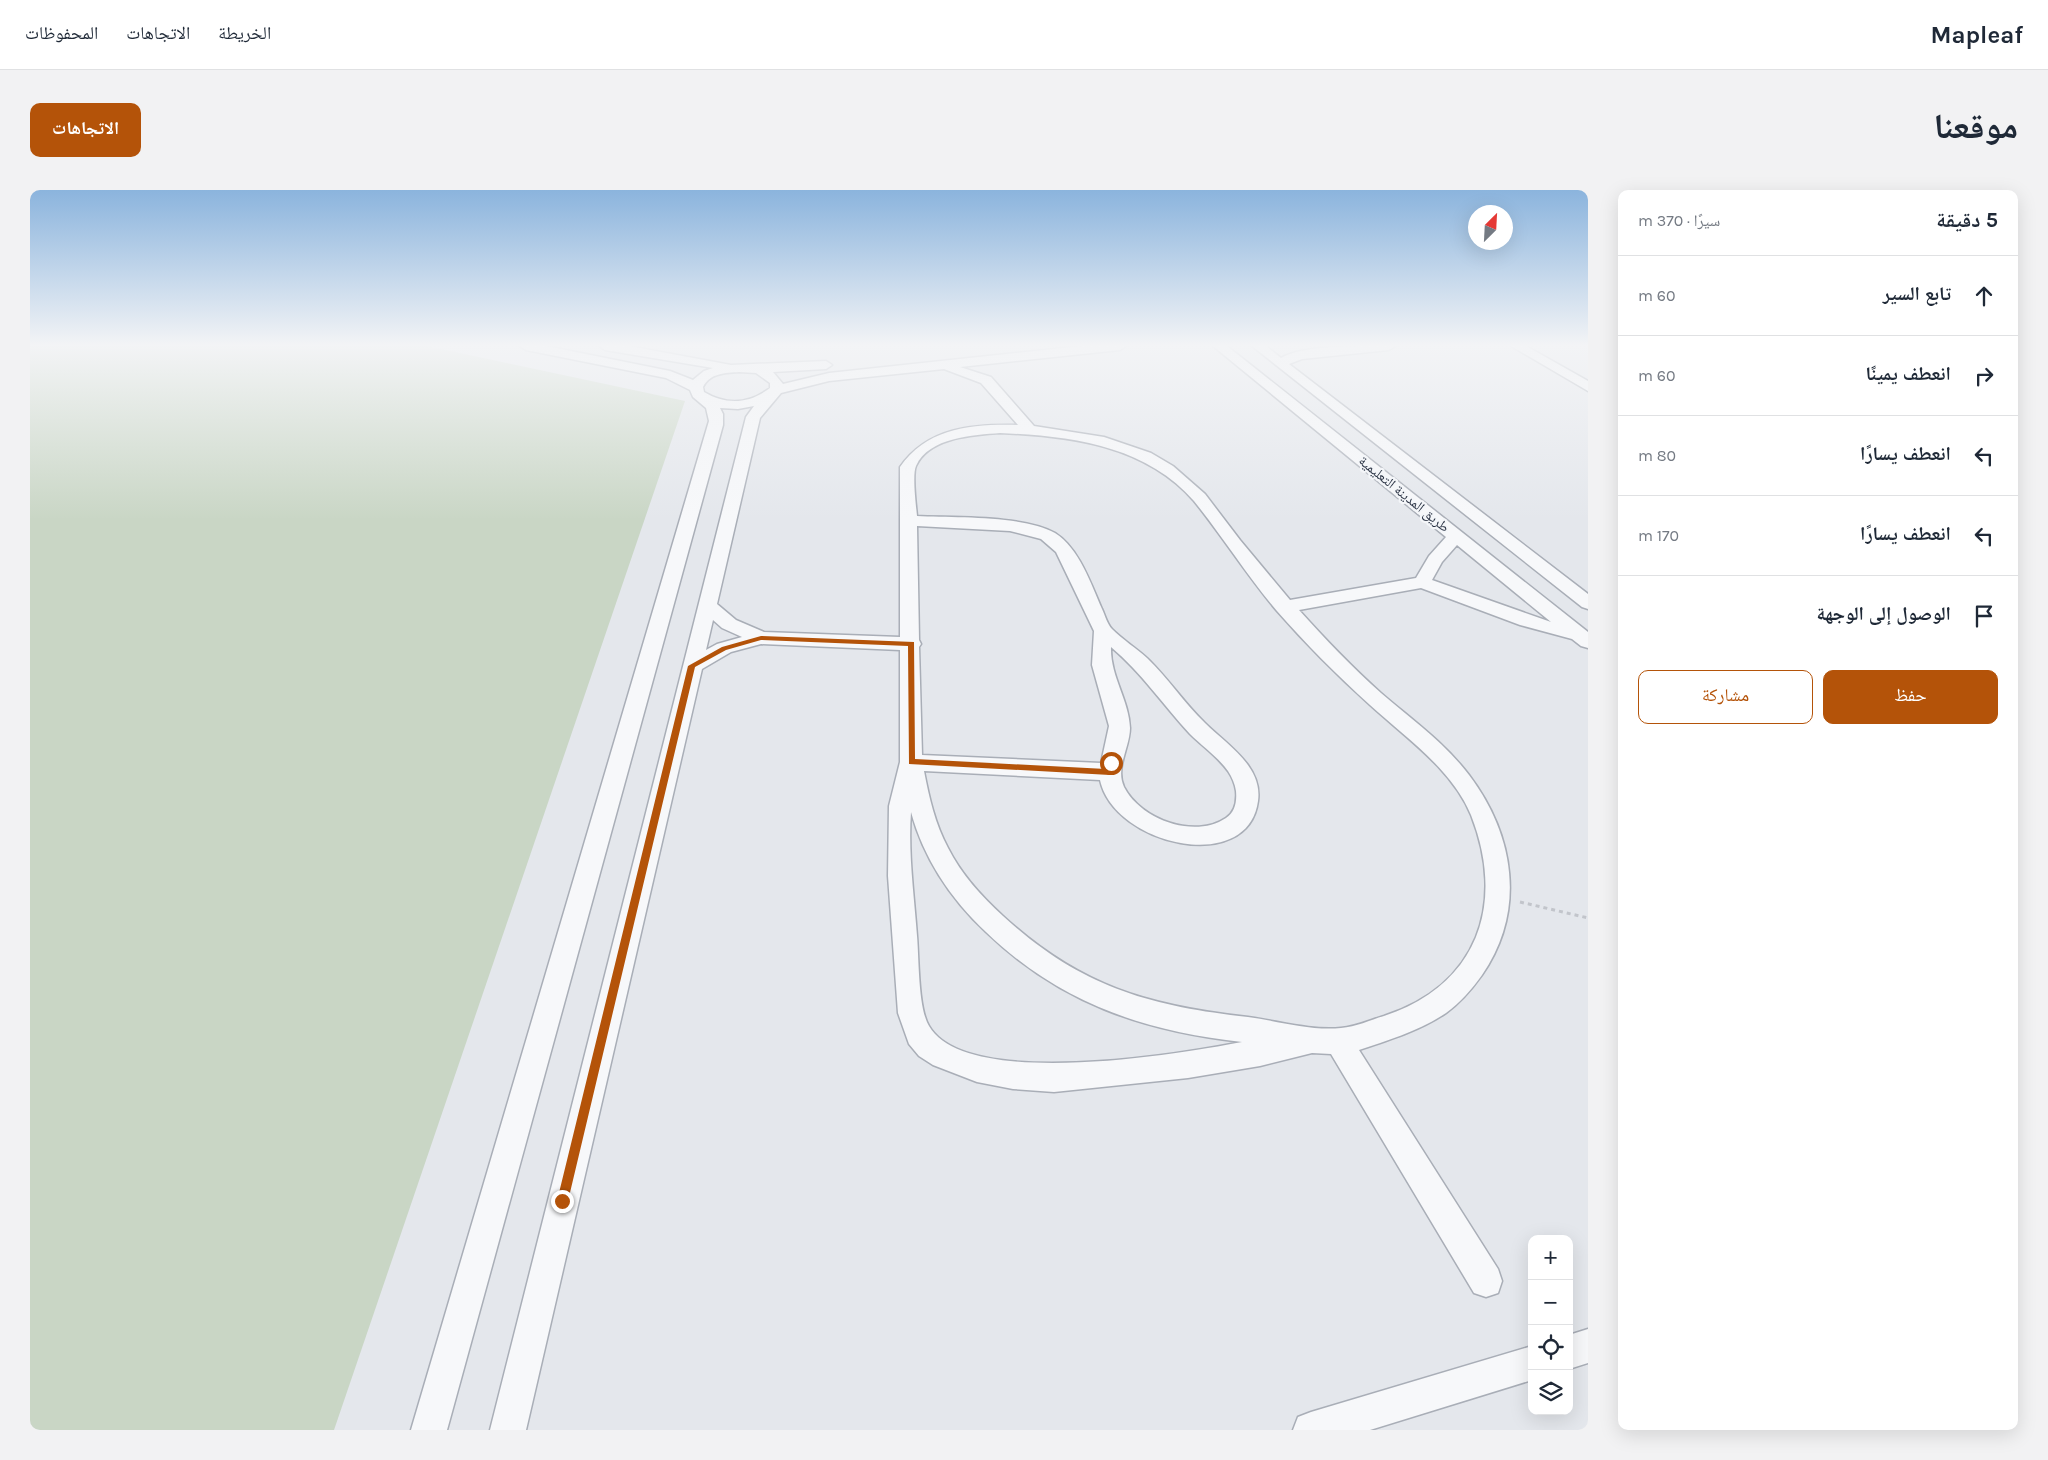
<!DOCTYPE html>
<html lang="ar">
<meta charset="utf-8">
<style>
body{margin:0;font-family:Karla,"Noto Naskh Arabic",sans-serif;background:#f2f2f3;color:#1f2937;direction:rtl}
.controls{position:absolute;right:15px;bottom:15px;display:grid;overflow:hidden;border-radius:10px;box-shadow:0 5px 20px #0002}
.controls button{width:45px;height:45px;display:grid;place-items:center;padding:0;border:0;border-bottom:1px solid #e0e1e3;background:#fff;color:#1f2937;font:25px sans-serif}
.compass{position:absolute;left:1438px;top:15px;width:45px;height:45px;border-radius:50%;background:#fff;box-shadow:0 5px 20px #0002;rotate:24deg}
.stop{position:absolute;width:15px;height:15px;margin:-11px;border:4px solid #b45309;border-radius:50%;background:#fff}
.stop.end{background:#b45309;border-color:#fff;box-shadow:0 1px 5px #0008}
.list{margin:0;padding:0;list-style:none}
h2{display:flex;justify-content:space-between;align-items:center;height:65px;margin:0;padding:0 20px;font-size:21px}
h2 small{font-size:16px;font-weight:400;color:#747a83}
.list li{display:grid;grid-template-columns:32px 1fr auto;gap:15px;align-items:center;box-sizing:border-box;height:80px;padding:0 20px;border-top:1px solid #e0e1e3}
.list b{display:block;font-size:19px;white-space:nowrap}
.list em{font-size:16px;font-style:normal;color:#747a83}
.actions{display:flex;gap:10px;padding:15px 20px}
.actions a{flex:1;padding:11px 0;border:1px solid #b45309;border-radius:10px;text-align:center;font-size:18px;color:#b45309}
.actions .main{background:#b45309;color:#fff}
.icon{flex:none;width:28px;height:28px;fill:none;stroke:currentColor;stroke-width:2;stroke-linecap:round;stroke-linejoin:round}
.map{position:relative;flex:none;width:1558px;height:1240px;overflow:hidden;direction:ltr;border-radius:10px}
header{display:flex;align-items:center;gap:30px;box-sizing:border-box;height:70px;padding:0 25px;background:#fff;border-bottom:1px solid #e0e1e3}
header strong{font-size:24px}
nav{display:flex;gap:28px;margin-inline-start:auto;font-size:18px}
.intro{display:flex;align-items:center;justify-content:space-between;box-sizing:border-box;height:120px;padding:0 30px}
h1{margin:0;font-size:35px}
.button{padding:12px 22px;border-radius:10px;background:#b45309;color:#fff;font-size:18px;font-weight:700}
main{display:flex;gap:30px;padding:0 30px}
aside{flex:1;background:#fff;border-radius:10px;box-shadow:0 5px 20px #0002}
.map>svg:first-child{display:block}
</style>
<header>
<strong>Mapleaf</strong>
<nav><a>الخريطة</a><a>الاتجاهات</a><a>المحفوظات</a></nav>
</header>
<div class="intro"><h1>موقعنا</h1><a class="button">الاتجاهات</a></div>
<main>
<aside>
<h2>5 دقيقة<small>سيرًا · 370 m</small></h2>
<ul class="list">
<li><svg class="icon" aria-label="ahead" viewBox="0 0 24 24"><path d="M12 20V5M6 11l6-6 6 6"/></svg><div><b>تابع السير</b></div><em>60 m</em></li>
<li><svg class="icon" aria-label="right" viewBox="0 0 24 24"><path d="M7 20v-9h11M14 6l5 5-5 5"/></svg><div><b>انعطف يمينًا</b></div><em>60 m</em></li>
<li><svg class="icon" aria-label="left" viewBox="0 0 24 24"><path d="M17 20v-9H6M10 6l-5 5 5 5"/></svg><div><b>انعطف يسارًا</b></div><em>80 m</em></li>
<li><svg class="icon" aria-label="left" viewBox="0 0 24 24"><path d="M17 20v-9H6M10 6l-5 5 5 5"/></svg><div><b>انعطف يسارًا</b></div><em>170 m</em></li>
<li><svg class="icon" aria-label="arrive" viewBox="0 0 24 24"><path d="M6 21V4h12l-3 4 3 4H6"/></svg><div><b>الوصول إلى الوجهة</b></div></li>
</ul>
<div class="actions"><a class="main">حفظ</a><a>مشاركة</a></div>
</aside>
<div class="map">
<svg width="1558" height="1240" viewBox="0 0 1558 1240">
<rect width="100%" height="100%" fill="#e4e7ec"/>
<path fill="#c9d6c5" d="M 0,156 L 397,156 L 655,211 L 304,1240 L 0,1240 Z"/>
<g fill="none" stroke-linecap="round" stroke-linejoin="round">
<g stroke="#a9aeb7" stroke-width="3">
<path id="minor" d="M 490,156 L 516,156 L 640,181 L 663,190 L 674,181 L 683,178 L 575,160 L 569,156 L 599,156 L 701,175 L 796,171 L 802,175 L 796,179 L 743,182 L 753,194 L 799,183 L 1052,156 L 1096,156 L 1090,160 L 930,177 L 961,187 L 1004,236 L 1074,247 L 1121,263 L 1143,276 L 1175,304 L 1210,350 L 1260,410 L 1386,388 L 1399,366 L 1416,347 L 1183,156 L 1197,156 L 1558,442 L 1558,458 L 1551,456 L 1542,449 L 1490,435 L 1391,398 L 1269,420 C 1295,449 1322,477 1351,503 C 1381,529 1415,553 1439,585 C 1485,646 1496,721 1452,785 C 1442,799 1430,813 1416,823 C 1389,841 1359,850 1329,860 L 1468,1079 L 1472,1091 L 1468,1103 L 1456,1107 L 1444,1103 L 1301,864 L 1282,863 L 1230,876 L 1158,888 L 1024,902 L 983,899 L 947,892 L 903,875 L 889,866 L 879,854 L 868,823 L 858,686 L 859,616 L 870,572 L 870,460 L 731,454 L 701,462 L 672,479 L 496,1240 L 460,1240 L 716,227 L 724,216 L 708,219 L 690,218 L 693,224 L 693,235 L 417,1240 L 381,1240 L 679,231 L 676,218 L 663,207 L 660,200 L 636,188 L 496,160 ZM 914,179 L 951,193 L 988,235 C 943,234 898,237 870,277 L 870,447 L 734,442 L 706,430 L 687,414 L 730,228 L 751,203 L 799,191 ZM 709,182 L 726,183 L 740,193 L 740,198 C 719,214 696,215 674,202 L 673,197 C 680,183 695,183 709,182 ZM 970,243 C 1040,246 1115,255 1164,311 C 1193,347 1218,387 1247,421 C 1275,453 1308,486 1340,515 C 1375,547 1422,579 1441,625 C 1476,714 1448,795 1354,826 C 1340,830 1326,837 1311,838 C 1280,841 1248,831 1218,827 C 1118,816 1049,796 973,726 C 952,707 931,684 918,658 C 905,634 899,607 894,581 L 1070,590 C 1084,655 1218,686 1228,611 C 1233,576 1196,554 1175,533 C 1154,513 1138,488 1117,468 C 1106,458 1093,450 1082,439 C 1077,434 1075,425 1072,419 C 1061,394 1049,358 1025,343 C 993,325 924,328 887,326 C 886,315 882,285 886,276 C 899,247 944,245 970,243 ZM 887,336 L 980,341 L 1011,349 L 1026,362 L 1064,441 L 1062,475 L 1079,536 L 1071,573 L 892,565 L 889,457 L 891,454 L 889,450 ZM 1427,355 L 1521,432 L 1402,390 L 1412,372 ZM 683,430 L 692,438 L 712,447 L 687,454 L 676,460 ZM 1081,457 C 1112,483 1133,515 1160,544 C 1172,556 1187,566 1198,581 C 1202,587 1205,594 1206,601 C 1207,612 1205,622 1196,628 C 1165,649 1111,630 1094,597 C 1085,578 1100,557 1100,538 C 1099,510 1080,486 1081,457 ZM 881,622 C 894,669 921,709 956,742 C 1030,813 1113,841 1212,852 C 1150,864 936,900 899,836 C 888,818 889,768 887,746 C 884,704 878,663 881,622 Z
M 1222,156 L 1236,156 L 1251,168 C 1273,154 1338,156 1365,156 L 1359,160 L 1272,169 L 1259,174 L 1558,404 L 1558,419 L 1552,417 Z
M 1481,156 L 1496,156 L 1558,191 L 1558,201 Z
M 1558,1139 L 1558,1173 L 1539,1179 L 1539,1145 Z
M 1502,1156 L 1502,1190 L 1340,1240 L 1263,1240 L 1268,1227 L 1281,1222 Z"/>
</g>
<path stroke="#c2c5cb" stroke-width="3" stroke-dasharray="4 4" stroke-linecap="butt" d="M 1490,712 L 1558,728"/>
<use href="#minor" fill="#f7f8fa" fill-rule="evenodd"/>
</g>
<linearGradient id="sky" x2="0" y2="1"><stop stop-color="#8bb4dd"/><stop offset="0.47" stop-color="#f3f4f6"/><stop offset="1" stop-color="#f3f4f6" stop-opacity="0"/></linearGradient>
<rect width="1558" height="330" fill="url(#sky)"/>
<path fill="#b45309" d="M 731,446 L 884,452 L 885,569 L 1076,579 L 1077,573 L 1081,570 L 1085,573 L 1084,582 L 1080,585 L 879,574 L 878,456 L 731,450 L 696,460 L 665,477 L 538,1011 L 532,1016 L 527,1011 L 658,476 L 692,457 Z"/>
<g text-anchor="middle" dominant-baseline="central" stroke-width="4.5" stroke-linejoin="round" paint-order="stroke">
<g font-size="14" fill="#2b3445" stroke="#f4f6f9">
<text transform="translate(1374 304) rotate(39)">طريق المدينة التعليمية</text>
</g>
</g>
</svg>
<div class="controls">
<button>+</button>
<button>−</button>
<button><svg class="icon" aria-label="locate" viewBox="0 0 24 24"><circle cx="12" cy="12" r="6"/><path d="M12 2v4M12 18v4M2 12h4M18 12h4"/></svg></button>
<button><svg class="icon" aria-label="layers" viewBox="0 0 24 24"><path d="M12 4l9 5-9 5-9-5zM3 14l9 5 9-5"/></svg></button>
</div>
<svg class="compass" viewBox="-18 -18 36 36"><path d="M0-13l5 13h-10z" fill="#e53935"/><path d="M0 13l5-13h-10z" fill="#747a83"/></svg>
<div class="stop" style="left:1081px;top:573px"></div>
<div class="stop end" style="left:532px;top:1011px"></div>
</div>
</main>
